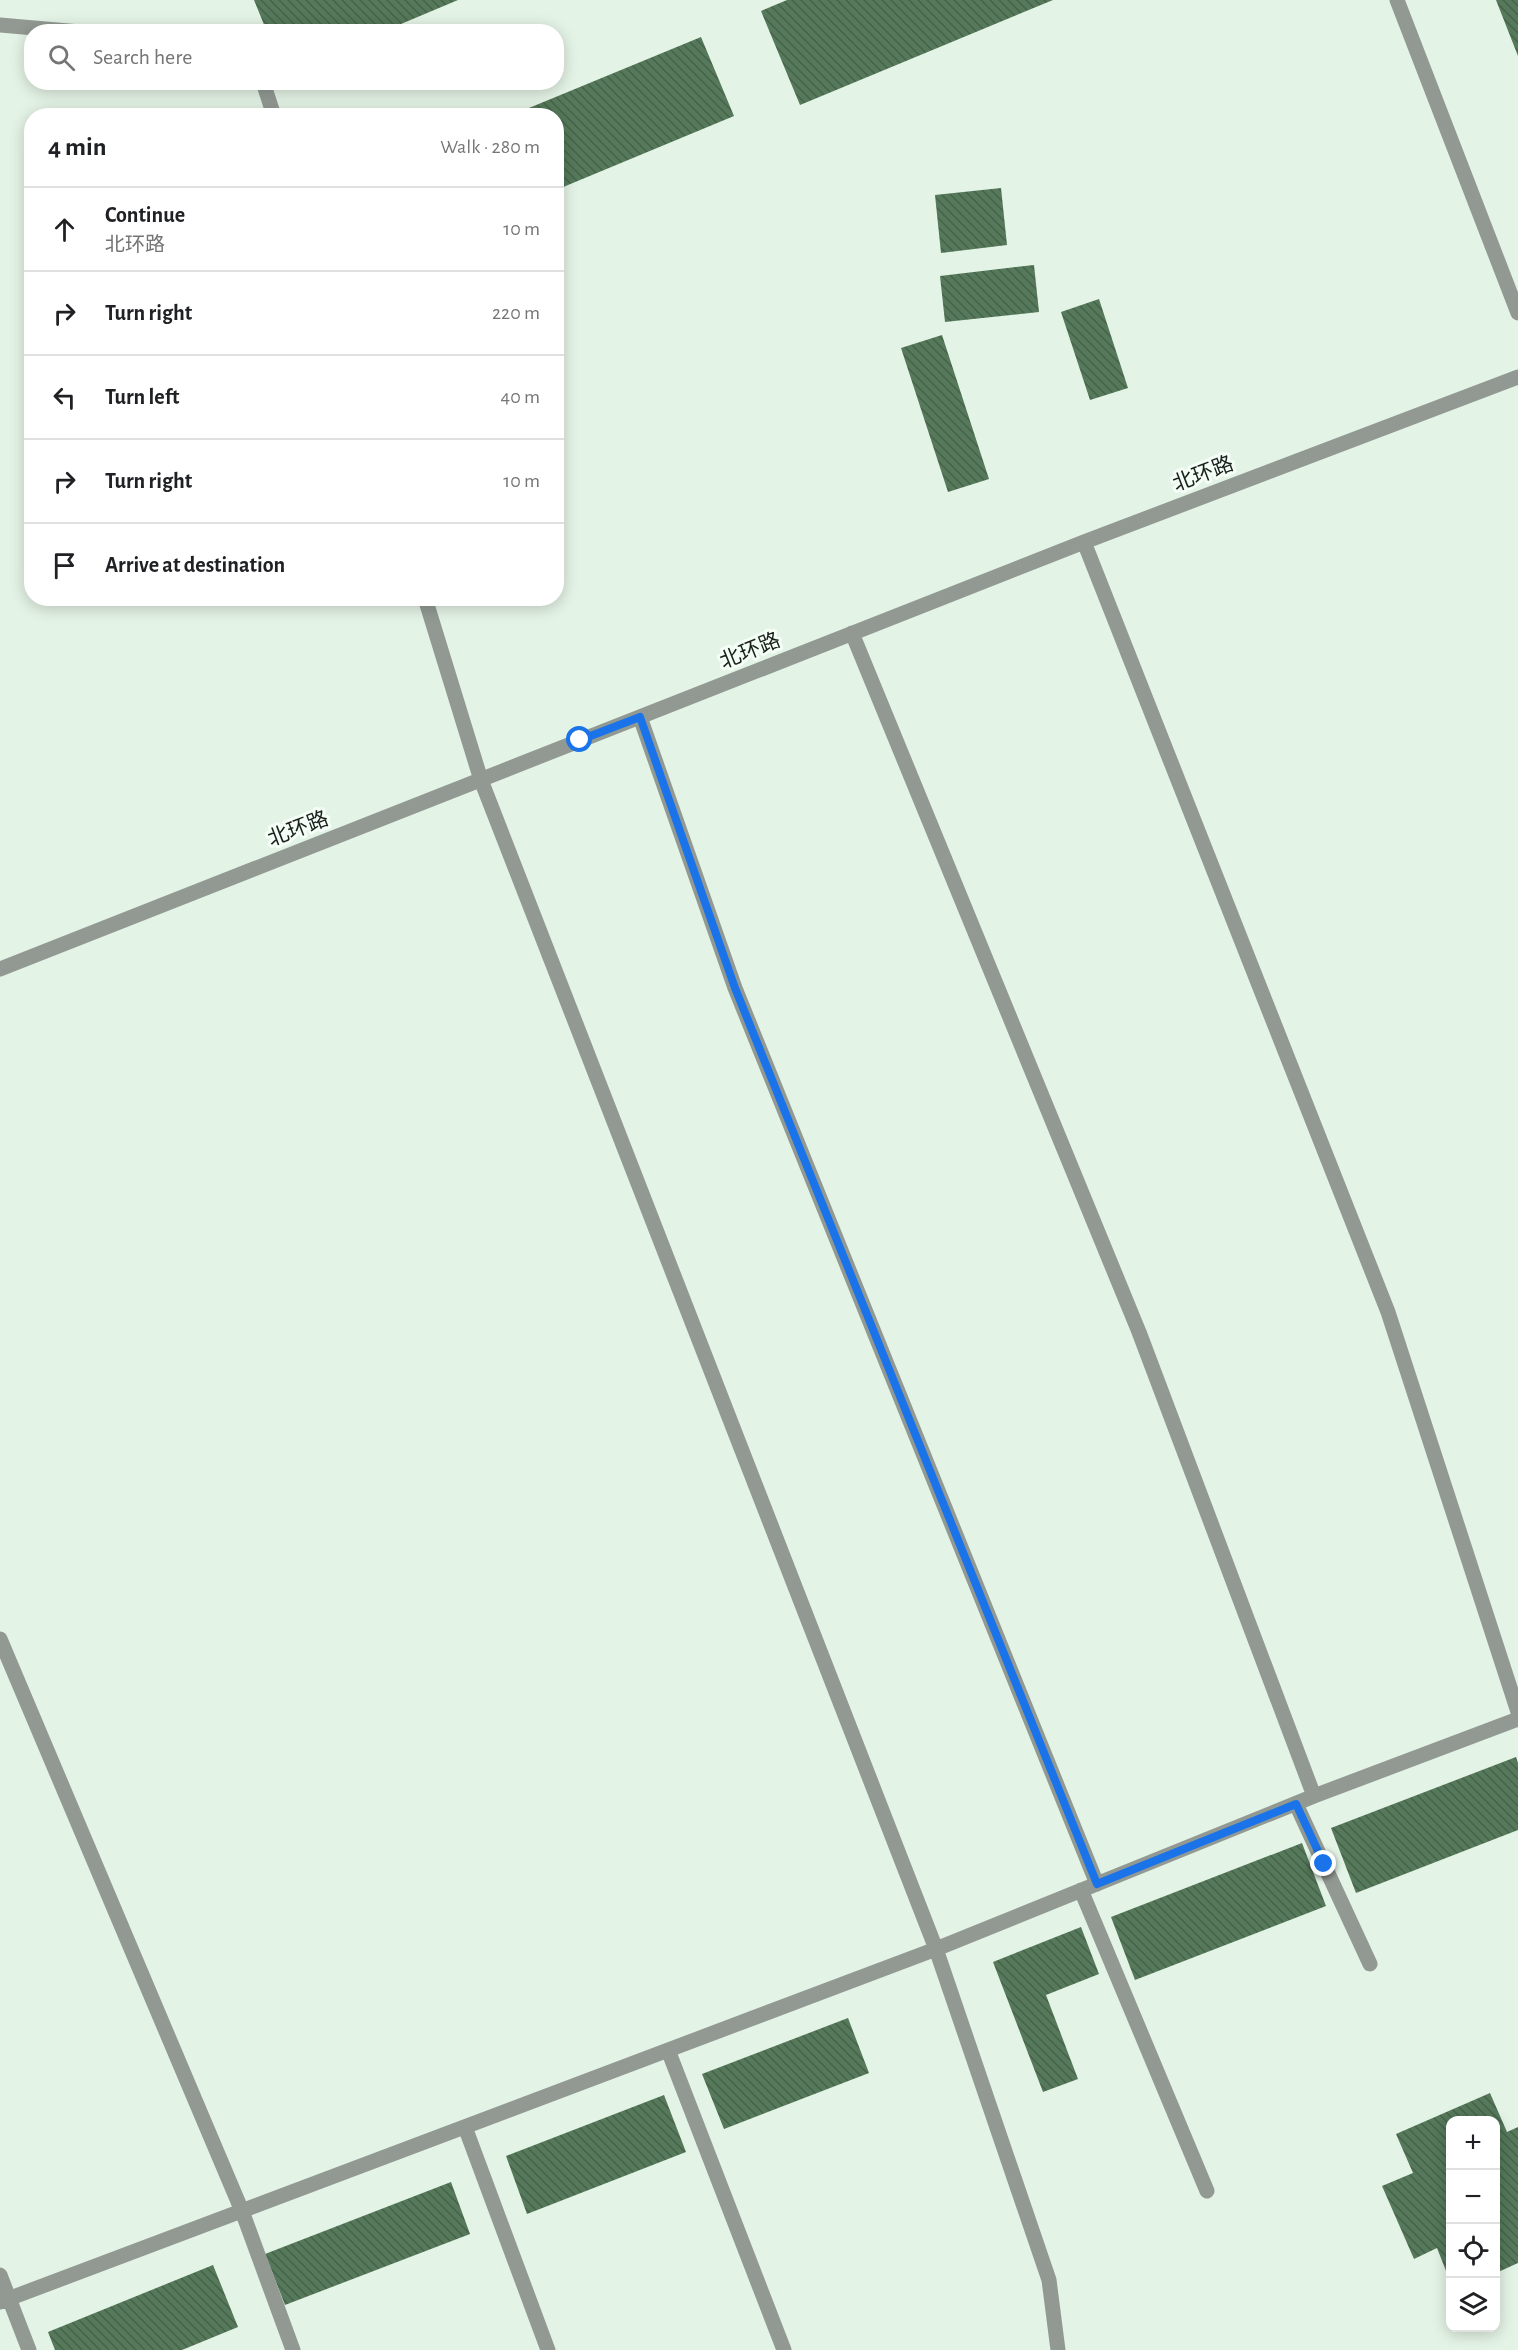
<!DOCTYPE html>
<meta charset="utf-8">
<style>
body{margin:0;font-family:"Alegreya Sans","Noto Sans SC",sans-serif;background:#f6f6f6;color:#202124}
.controls{position:absolute;right:18px;bottom:18px;display:grid;overflow:hidden;border-radius:12px;box-shadow:0 3px 15px #0003}
.controls button{width:54px;height:54px;display:grid;place-items:center;padding:0;border:0;border-bottom:2px solid #e0e0e0;background:#fff;color:#202124;font:30px sans-serif}
.stop{position:absolute;width:18px;height:18px;margin:-14px;border:4px solid #1a73e8;border-radius:50%;background:#fff}
.stop.end{background:#1a73e8;border-color:#fff;box-shadow:0 2px 6px #0008}
.list{margin:0;padding:0;list-style:none}
h2{display:flex;justify-content:space-between;align-items:center;height:78px;margin:0;padding:0 24px;font-size:26px}
h2 small{font-size:20px;font-weight:400;color:#757577}
.list li{display:grid;grid-template-columns:39px 1fr auto;gap:18px;align-items:center;box-sizing:border-box;height:84px;padding:0 24px;border-top:2px solid #e0e0e0}
.list b{display:block;font-size:22px;white-space:nowrap}
.list p{margin:0;font-size:20px;white-space:nowrap;color:#757577}
.list em{font-size:20px;font-style:normal;color:#757577}
.icon{flex:none;width:33px;height:33px;fill:none;stroke:currentColor;stroke-width:2;stroke-linecap:round;stroke-linejoin:round}
.map{position:relative;flex:none;width:1518px;height:2350px;overflow:hidden}
.search{position:absolute;background:#fff;box-shadow:0 3px 15px #0003;left:24px;top:24px;width:540px;height:66px;display:flex;align-items:center;gap:15px;box-sizing:border-box;padding:0 21px;border-radius:24px;color:#757577;font-size:22px}
.panel{position:absolute;background:#fff;box-shadow:0 3px 15px #0003;left:24px;top:108px;width:540px;height:498px;border-radius:24px}
.map>svg:first-child{display:block}
</style>
<div class="map">
<svg width="1518" height="2350" viewBox="0 0 1518 2350">
<defs>
<pattern id="building-back-hatch" width="6" height="6" patternUnits="userSpaceOnUse" patternTransform="scale(1.5)"><rect width="6" height="6" fill="#55795a"/><path d="M-1 5l2 2M0 0l6 6M5-1l2 2" fill="none" stroke="#46634a"/></pattern>
</defs>
<rect width="100%" height="100%" fill="#e3f3e5"/>
<path fill="url(#building-back-hatch)" d="M 254,0 L 458,0 L 382,32 L 267,32 Z
M 787,0 L 1053,0 L 800,105 L 761,11 Z
M 1496,0 L 1518,0 L 1518,56 Z
M 701,37 L 734,116 L 556,190 L 556,116 L 512,115 Z
M 1001,188 L 1007,245 L 941,253 L 935,195 Z
M 1034,265 L 1039,312 L 945,322 L 940,276 Z
M 1099,299 L 1128,388 L 1090,400 L 1061,312 Z
M 942,335 L 989,479 L 948,492 L 901,348 Z
M 1516,1757 L 1518,1763 L 1518,1830 L 1356,1893 L 1331,1828 Z
M 1302,1843 L 1326,1906 L 1135,1980 L 1111,1917 Z
M 1081,1927 L 1099,1974 L 1046,1995 L 1078,2079 L 1043,2092 L 993,1962 Z
M 848,2018 L 869,2073 L 724,2129 L 702,2074 Z
M 1490,2093 L 1507,2132 L 1518,2127 L 1518,2263 L 1496,2273 L 1496,2120 L 1450,2120 L 1450,2281 L 1437,2248 L 1414,2259 L 1382,2186 L 1413,2173 L 1396,2134 Z
M 664,2095 L 686,2152 L 527,2214 L 506,2156 Z
M 451,2182 L 470,2234 L 285,2305 L 265,2254 Z
M 213,2265 L 238,2327 L 182,2350 L 55,2350 L 48,2332 Z"/>
<g fill="none" stroke-linecap="round" stroke-linejoin="round">
<path stroke="#929993" stroke-width="15" d="M 1397,0 L 1518,313
M 0,25 L 80,32
M 263,82 L 274,116
M 1084,542 L 1388,1312 L 1518,1712
M 425,598 L 481,780 L 936,1949 L 1049,2280 L 1058,2350
M 852,633 L 1139,1332 L 1314,1796
M 640,717 L 735,988 L 1097,1884
M 0,969 L 1084,542 L 1518,377
M 0,1639 L 242,2211 L 293,2350
M 1296,1804 L 1370,1964
M 1081,1890 L 1207,2191
M 668,2050 L 784,2350
M 465,2127 L 548,2350
M 0,2275 L 29,2350
M 0,2302 L 936,1949 L 1314,1796 L 1518,1719"/>
</g>
<g fill="none" stroke-linecap="round" stroke-linejoin="round">
<path stroke="#1a73e8" stroke-width="8" d="M 580,740 L 640,717 L 735,988 L 1097,1884 L 1296,1804 L 1324,1864"/>
</g>
<g text-anchor="middle" dominant-baseline="central" stroke-width="6" stroke-linejoin="round" paint-order="stroke">
<g font-size="21" fill="#191f1a" stroke="#f5fef6">
<text transform="translate(1203 474) rotate(-21)">北环路</text>
<text transform="translate(750 651) rotate(-22)">北环路</text>
<text transform="translate(298 829) rotate(-21)">北环路</text>
</g>
</g>
</svg>
<div class="controls">
<button>+</button>
<button>−</button>
<button><svg class="icon" aria-label="locate" viewBox="0 0 24 24"><circle cx="12" cy="12" r="6"/><path d="M12 2v4M12 18v4M2 12h4M18 12h4"/></svg></button>
<button><svg class="icon" aria-label="layers" viewBox="0 0 24 24"><path d="M12 4l9 5-9 5-9-5zM3 14l9 5 9-5"/></svg></button>
</div>
<div class="stop" style="left:580px;top:740px"></div>
<div class="stop end" style="left:1324px;top:1864px"></div>
<div class="search"><svg class="icon" aria-label="search" viewBox="0 0 24 24"><circle cx="10" cy="10" r="6"/><path d="M15 15l6 6"/></svg>Search here</div>
<section class="panel">
<h2>4 min<small>Walk · 280 m</small></h2>
<ul class="list">
<li><svg class="icon" aria-label="ahead" viewBox="0 0 24 24"><path d="M12 20V5M6 11l6-6 6 6"/></svg><div><b>Continue</b><p>北环路</p></div><em>10 m</em></li>
<li><svg class="icon" aria-label="right" viewBox="0 0 24 24"><path d="M7 20v-9h11M14 6l5 5-5 5"/></svg><div><b>Turn right</b></div><em>220 m</em></li>
<li><svg class="icon" aria-label="left" viewBox="0 0 24 24"><path d="M17 20v-9H6M10 6l-5 5 5 5"/></svg><div><b>Turn left</b></div><em>40 m</em></li>
<li><svg class="icon" aria-label="right" viewBox="0 0 24 24"><path d="M7 20v-9h11M14 6l5 5-5 5"/></svg><div><b>Turn right</b></div><em>10 m</em></li>
<li><svg class="icon" aria-label="arrive" viewBox="0 0 24 24"><path d="M6 21V4h12l-3 4 3 4H6"/></svg><div><b>Arrive at destination</b></div></li>
</ul>
</section>
</div>
